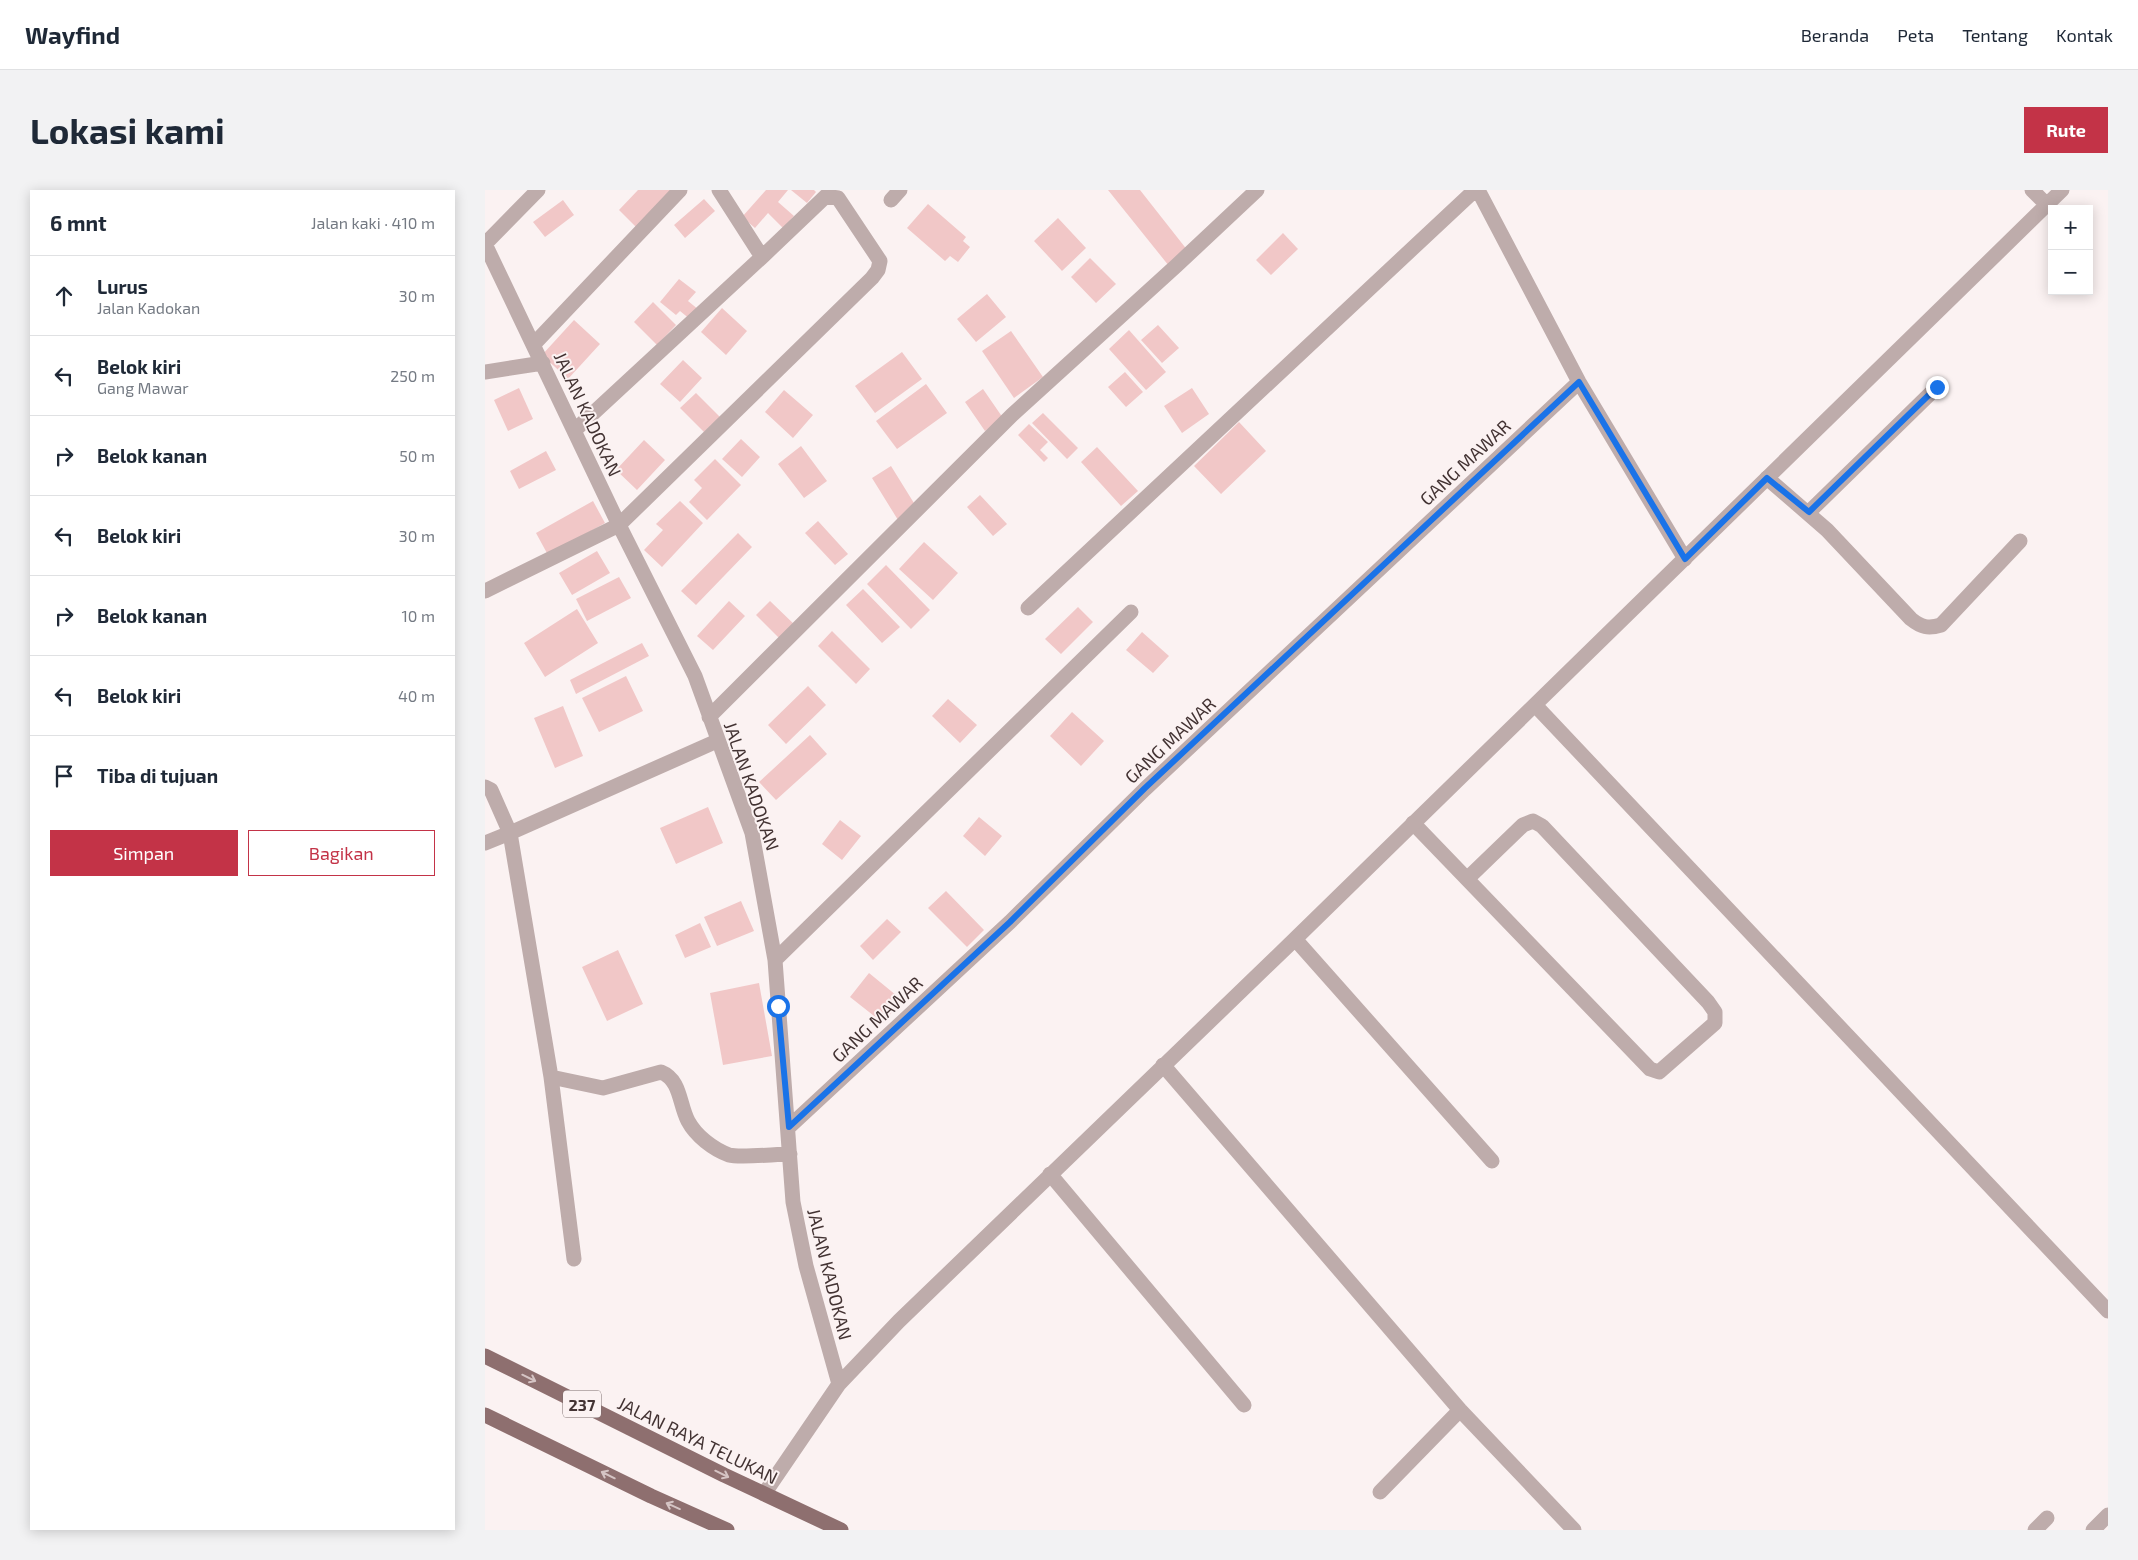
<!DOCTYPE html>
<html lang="id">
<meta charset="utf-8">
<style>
body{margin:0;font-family:"Exo 2",sans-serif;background:#f2f2f3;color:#1f2937}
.controls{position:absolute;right:15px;top:15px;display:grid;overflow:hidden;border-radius:0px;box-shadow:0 2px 12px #0003}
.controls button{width:45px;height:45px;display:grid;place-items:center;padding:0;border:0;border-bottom:1px solid #e0e1e3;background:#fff;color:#1f2937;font:25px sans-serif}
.stop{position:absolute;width:15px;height:15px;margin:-11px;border:4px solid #1a73e8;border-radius:50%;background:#fff}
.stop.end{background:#1a73e8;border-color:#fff;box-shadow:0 1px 5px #0008}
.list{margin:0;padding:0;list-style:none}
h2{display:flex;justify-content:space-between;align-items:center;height:65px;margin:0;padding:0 20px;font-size:21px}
h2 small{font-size:16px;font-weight:400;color:#747a83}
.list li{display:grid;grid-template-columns:32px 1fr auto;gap:15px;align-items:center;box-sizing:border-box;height:80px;padding:0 20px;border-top:1px solid #e0e1e3}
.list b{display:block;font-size:19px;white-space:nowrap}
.list p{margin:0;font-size:16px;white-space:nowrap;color:#747a83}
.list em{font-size:16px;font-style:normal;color:#747a83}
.actions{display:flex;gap:10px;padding:15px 20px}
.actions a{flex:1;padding:11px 0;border:1px solid #c33347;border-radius:0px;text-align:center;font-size:18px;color:#c33347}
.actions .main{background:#c33347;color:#fff}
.icon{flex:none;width:28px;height:28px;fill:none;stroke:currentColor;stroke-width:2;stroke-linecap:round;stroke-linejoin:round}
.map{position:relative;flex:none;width:1623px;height:1340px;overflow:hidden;border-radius:0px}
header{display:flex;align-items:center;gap:30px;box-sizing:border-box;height:70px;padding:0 25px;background:#fff;border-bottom:1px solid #e0e1e3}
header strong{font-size:24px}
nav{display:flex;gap:28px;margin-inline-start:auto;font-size:18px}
.intro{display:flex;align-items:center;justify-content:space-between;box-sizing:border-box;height:120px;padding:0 30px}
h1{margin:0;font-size:35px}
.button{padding:12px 22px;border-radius:0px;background:#c33347;color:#fff;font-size:18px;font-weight:700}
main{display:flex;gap:30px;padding:0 30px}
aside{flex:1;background:#fff;border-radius:0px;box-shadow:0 2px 12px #0003}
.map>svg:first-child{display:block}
</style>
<header>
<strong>Wayfind</strong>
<nav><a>Beranda</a><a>Peta</a><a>Tentang</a><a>Kontak</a></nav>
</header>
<div class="intro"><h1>Lokasi kami</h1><a class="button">Rute</a></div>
<main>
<aside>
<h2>6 mnt<small>Jalan kaki · 410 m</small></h2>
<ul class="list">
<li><svg class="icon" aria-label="ahead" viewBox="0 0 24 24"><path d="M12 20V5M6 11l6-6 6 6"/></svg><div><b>Lurus</b><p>Jalan Kadokan</p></div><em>30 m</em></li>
<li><svg class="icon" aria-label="left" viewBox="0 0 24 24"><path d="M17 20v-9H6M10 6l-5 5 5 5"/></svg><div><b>Belok kiri</b><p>Gang Mawar</p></div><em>250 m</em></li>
<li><svg class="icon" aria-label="right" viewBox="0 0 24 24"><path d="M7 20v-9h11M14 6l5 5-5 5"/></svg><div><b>Belok kanan</b></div><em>50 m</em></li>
<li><svg class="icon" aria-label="left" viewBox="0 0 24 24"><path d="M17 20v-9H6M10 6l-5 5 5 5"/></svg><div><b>Belok kiri</b></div><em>30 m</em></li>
<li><svg class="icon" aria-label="right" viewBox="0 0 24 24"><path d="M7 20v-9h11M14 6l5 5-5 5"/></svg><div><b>Belok kanan</b></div><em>10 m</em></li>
<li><svg class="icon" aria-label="left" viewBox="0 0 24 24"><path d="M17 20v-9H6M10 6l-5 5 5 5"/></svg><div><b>Belok kiri</b></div><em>40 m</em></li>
<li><svg class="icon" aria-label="arrive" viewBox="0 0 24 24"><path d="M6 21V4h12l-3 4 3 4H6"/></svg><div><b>Tiba di tujuan</b></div></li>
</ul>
<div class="actions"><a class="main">Simpan</a><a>Bagikan</a></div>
</aside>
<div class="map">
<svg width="1623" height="1340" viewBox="0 0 1623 1340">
<rect width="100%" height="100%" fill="#fbf2f2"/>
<path fill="#f1c7c7" d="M 153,0 L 186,0 L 154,40 L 134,20 Z
M 281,0 L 303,0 L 293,12 L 309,26 L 298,38 L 283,23 L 270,38 L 257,27 Z
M 306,0 L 329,0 L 331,2 L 322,13 Z
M 623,0 L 655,0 L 703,61 L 684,76 Z
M 219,9 L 230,21 L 200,48 L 189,35 Z
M 78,10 L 89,25 L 60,47 L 48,32 Z
M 443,14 L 481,47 L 478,51 L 485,57 L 473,72 L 465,66 L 460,71 L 422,38 Z
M 573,28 L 601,58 L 577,81 L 549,51 Z
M 798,43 L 813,59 L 786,85 L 771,70 Z
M 605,68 L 631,94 L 611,113 L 586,87 Z
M 194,89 L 211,102 L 203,111 L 214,120 L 206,130 L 195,121 L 191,125 L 175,112 Z
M 502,104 L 521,127 L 491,152 L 472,129 Z
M 168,112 L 191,135 L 172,155 L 149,132 Z
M 237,118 L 262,141 L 241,165 L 216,142 Z
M 89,130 L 115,154 L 83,189 L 57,165 Z
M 673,135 L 694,158 L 677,173 L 656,150 Z
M 644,140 L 681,182 L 661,200 L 624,159 Z
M 526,141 L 558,187 L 529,208 L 497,161 Z
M 417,162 L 437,189 L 390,223 L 370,196 Z
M 198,170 L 217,188 L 195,212 L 175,194 Z
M 640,182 L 658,202 L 641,217 L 623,197 Z
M 441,194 L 462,223 L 412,259 L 391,231 Z
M 34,198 L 48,229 L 23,241 L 9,210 Z
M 707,198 L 724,224 L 697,243 L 679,216 Z
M 498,199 L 518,228 L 500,241 L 480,212 Z
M 299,200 L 328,225 L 308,248 L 280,222 Z
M 211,203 L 235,227 L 219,242 L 195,218 Z
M 558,223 L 593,258 L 582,269 L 547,233 Z
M 754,232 L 781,261 L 736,304 L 709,276 Z
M 544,234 L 563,252 L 555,260 L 563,268 L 559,272 L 533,245 Z
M 256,249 L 275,267 L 257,287 L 237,269 Z
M 159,250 L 180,270 L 152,300 L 131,280 Z
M 316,256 L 342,291 L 319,308 L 293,274 Z
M 612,257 L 653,301 L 636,316 L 596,272 Z
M 61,261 L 71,280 L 34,299 L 25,281 Z
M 230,269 L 256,295 L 222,330 L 204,312 L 217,298 L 209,290 Z
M 406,276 L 432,318 L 413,330 L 387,288 Z
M 495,305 L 522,334 L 508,346 L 482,317 Z
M 108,311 L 120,333 L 63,365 L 51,343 Z
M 195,311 L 218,333 L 177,377 L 159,360 L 178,340 L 171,334 Z
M 333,331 L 363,364 L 350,375 L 320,343 Z
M 253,343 L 267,357 L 211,415 L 196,401 Z
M 439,352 L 473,383 L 448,410 L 414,379 Z
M 112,361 L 125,383 L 87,405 L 74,383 Z
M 401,375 L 445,420 L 426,439 L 382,394 Z
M 134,387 L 146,408 L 102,431 L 91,409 Z
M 378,399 L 415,437 L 397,453 L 361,415 Z
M 244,411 L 260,426 L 228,460 L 212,446 Z
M 285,411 L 312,437 L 298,452 L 271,425 Z
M 593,417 L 608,432 L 576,464 L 560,449 Z
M 92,419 L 113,453 L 60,487 L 39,453 Z
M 347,441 L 385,479 L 371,494 L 333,456 Z
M 657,442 L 684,466 L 668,483 L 641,460 Z
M 157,453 L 164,466 L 91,504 L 85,490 Z
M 141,486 L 158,521 L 114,542 L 97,508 Z
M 323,496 L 341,515 L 301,554 L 283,535 Z
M 463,509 L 492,535 L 475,553 L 447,526 Z
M 78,516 L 98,566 L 70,578 L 49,528 Z
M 587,522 L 619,551 L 596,576 L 565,546 Z
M 325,545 L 342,564 L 291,610 L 274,592 Z
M 223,617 L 238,653 L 191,674 L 175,638 Z
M 494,627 L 517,646 L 500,666 L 478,646 Z
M 355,630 L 376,646 L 357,670 L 337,654 Z
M 461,701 L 499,740 L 482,757 L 443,718 Z
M 256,711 L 269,741 L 232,756 L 219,727 Z
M 402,729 L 416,742 L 388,770 L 375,756 Z
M 215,733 L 226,757 L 200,768 L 190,745 Z
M 133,760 L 158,814 L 122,831 L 97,777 Z
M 384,783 L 417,810 L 398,833 L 365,807 Z
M 274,793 L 287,866 L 238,875 L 225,803 Z"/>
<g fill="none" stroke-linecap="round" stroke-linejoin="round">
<path stroke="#beacab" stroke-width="15" d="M 1282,288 L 1342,340 L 1426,429 C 1436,437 1443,439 1456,435 L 1535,351
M 1324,322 L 1452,197
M 928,633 L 1165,879 L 1174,882 L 1230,833 L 1230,822 L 1223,812 L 1057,636 L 1048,631 L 1038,635 L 983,688
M 1550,1340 L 1562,1328
M 1608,1340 L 1623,1325"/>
<path stroke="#beacab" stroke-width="15" d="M 234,0 L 277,67
M 993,0 L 1094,192 L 1200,369
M 1547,0 L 1562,15
M 406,10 L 415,0
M 0,54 L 134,335 L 210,486 L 267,643 L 290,770 L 308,1012 L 321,1076 L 354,1194
M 0,54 L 53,0
M 49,154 L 195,0
M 0,182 L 58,173
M 0,401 L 134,335 L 387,88 L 393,80 L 395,71 L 353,8 L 341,6 L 277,67 L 90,240
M 543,418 L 990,0
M 1050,515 L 1623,1121
M 224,527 L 527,225 L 691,76 L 772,0
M 0,597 L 6,600 L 25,643 L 66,887 L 89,1069
M 0,653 L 25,643 L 232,551
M 810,749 L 1007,971
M 290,770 L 646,422
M 678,875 L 975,1220 L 1089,1340
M 66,887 L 118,898 L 176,882 C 196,890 194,914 203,931 C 211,946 228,959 244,965 C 255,968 291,964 305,964
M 304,937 L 525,732 L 660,599 L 1094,192
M 565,984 L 759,1215
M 895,1302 L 975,1220
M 279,1304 L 354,1194 L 414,1131 L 810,749 L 1577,0"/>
<path stroke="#8e6f6f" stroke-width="15" d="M 0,1166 L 239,1285 L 356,1340
M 0,1225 L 166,1306 L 242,1340"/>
</g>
<defs><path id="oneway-shaft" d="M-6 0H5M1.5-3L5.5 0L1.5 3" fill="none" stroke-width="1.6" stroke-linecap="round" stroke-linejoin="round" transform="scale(1.25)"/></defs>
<g stroke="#d5c4c4">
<use href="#oneway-shaft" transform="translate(44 1188) rotate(26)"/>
<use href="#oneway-shaft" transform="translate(237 1284) rotate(26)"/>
<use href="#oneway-shaft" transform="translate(123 1285) rotate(-154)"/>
<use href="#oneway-shaft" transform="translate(188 1316) rotate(-156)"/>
</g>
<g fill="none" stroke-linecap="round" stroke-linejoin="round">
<path stroke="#1a73e8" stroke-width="6" d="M 293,816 L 304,937 L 525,732 L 660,598 L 1094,192 L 1200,369 L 1282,288 L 1324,322 L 1452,197"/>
</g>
<g text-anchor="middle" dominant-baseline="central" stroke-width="4" stroke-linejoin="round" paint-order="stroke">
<rect fill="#fbf2f2" stroke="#7a6c6c" stroke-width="1" x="78" y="1200.5" width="38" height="27" rx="4"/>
<g font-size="16" font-weight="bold" fill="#433333">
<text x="97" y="1214">237</text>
</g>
<g font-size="18" fill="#433333" stroke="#fbf2f2">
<text transform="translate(103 224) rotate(65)">JALAN KADOKAN</text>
<text transform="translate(980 272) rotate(-43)">GANG MAWAR</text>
<text transform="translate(685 550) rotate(-43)">GANG MAWAR</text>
<text transform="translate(267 596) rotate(71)">JALAN KADOKAN</text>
<text transform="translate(392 829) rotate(-43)">GANG MAWAR</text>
<text transform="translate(345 1084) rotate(76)">JALAN KADOKAN</text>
<text transform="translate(213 1250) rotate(26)">JALAN RAYA TELUKAN</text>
</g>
</g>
</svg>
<div class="controls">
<button>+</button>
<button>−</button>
</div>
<div class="stop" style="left:293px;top:816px"></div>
<div class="stop end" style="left:1452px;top:197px"></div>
</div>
</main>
